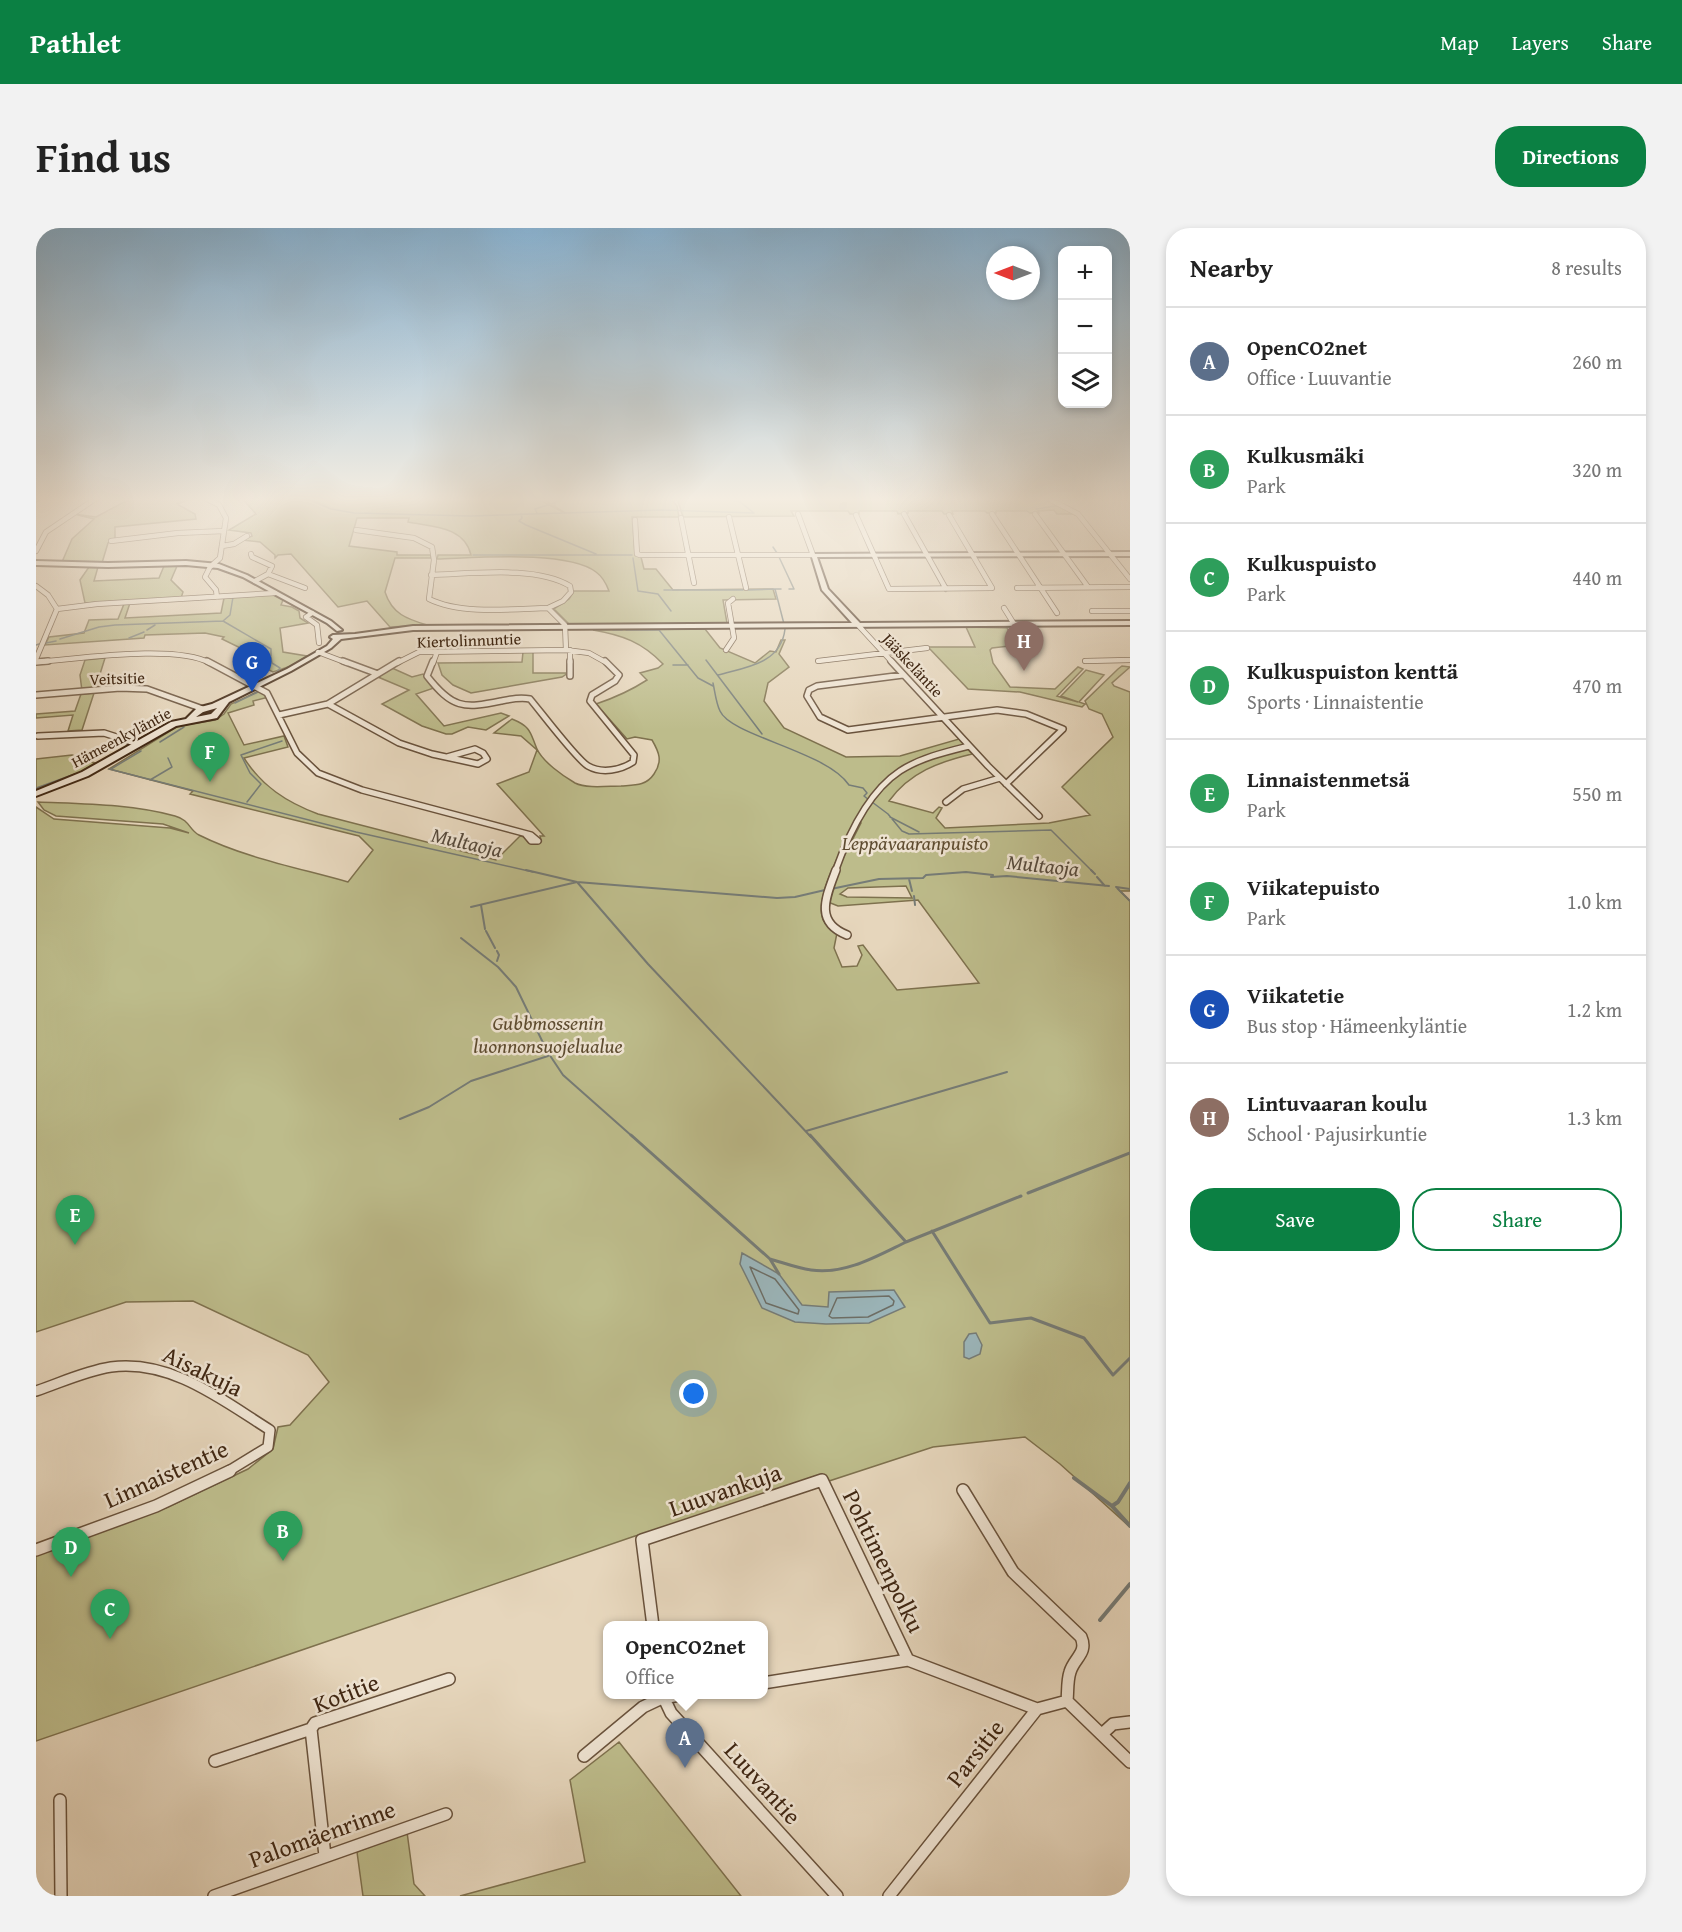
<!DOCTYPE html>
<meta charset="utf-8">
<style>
body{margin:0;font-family:"Gentium Book Plus",serif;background:#f2f2f2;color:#222}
.controls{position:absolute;right:18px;top:18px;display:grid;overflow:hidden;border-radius:12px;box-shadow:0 3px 9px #0003}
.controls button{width:54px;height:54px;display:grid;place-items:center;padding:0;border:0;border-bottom:2px solid #e0e0e0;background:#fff;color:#222;font:30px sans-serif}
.compass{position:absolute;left:950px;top:18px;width:54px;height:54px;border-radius:50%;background:#fff;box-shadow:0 3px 9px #0003;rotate:270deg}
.you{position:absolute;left:658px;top:1166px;width:21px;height:21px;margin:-15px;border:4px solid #fff;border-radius:50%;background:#1a73e8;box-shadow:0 0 0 9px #1a73e833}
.badge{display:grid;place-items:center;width:39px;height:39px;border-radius:50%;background:#0b8043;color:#fff;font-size:20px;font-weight:700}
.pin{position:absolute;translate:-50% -50px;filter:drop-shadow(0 2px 3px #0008)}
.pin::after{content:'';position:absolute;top:32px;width:21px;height:18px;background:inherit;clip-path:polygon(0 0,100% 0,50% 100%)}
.popup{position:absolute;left:567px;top:1393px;width:165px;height:78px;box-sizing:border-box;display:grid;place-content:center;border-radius:12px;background:#fff;filter:drop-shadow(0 2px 4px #0005);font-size:20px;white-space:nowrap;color:#767676}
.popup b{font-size:22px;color:#222}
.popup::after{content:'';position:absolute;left:50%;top:100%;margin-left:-12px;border:12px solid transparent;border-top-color:#fff}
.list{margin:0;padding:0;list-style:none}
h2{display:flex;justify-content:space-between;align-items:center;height:78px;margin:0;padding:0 24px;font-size:26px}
h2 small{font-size:20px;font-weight:400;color:#767676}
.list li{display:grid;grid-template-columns:39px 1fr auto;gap:18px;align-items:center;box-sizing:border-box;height:108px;padding:0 24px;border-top:2px solid #e0e0e0}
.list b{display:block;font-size:22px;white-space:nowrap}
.list p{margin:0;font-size:20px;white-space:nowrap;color:#767676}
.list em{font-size:20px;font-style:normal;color:#767676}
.actions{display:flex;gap:12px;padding:18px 24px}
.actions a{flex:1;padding:14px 0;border:2px solid #0b8043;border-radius:24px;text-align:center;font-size:21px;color:#0b8043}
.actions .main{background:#0b8043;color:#fff}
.icon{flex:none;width:33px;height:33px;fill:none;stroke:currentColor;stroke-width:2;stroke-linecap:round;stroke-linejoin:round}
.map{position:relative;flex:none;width:1094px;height:1668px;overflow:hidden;border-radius:24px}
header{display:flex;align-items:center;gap:36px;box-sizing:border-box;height:84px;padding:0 30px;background:#0b8043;color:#fff}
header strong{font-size:28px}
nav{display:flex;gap:33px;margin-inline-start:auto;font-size:21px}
.intro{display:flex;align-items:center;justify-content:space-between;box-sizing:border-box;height:144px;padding:0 36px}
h1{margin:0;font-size:42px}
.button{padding:15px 27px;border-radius:24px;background:#0b8043;color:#fff;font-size:21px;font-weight:700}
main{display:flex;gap:36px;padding:0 36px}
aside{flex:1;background:#fff;border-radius:24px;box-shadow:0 3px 9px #0003}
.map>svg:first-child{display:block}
</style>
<header>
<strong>Pathlet</strong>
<nav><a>Map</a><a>Layers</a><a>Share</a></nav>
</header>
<div class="intro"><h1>Find us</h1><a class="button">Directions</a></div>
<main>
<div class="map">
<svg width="1094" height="1668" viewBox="0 0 1094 1668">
<rect width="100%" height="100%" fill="#e6d6bc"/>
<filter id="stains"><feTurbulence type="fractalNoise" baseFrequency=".00333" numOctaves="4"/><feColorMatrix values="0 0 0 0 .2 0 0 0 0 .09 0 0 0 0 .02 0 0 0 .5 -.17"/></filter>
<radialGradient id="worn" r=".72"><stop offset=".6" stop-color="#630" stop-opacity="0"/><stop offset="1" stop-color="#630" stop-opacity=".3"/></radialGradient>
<path fill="#bdbc8b" stroke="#7e714e" stroke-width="1.5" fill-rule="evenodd" d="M 136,269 L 160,269 L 141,276 L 159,286 L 160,291 L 79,299 L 79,310 L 72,315 L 66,335 L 26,334 L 36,311 L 58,291 L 38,286 L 60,289 L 90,273 L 110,270 L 128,273 Z
M 205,269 L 498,269 L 529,285 L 504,269 L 634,269 L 641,278 L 643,289 L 596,289 L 599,325 L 605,329 L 608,341 L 620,341 L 637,362 L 737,361 L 740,371 L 687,372 L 691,395 L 534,397 L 518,381 L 533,371 L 538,363 L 573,363 C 570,355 567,349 560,344 C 531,322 439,330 401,331 L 402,327 L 435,327 C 428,298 396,299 372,294 L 373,290 L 321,290 L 313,318 L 361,324 L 361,327 L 395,327 L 395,330 L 359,330 L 349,364 C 356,386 371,391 391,397 L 354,399 L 331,373 L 302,379 L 255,326 L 242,327 L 239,330 L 239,327 L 224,314 L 206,312 L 216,308 L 215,305 L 193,302 L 220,286 Z
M 637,269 L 707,269 L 684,269 L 909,269 L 912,272 L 1010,272 L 1019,275 L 1039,286 L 1021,286 L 1018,282 L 1002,283 L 1003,285 L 994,285 L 991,283 L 960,283 L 960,285 L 951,285 L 949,283 L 916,283 L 917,286 L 908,286 L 906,283 L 872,283 L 872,285 L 862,286 L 861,283 L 823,283 L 823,286 L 814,286 L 812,283 L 755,283 L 758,288 L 647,289 L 642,273 Z
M 128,338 L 141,338 L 135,352 L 147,364 L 145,370 L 49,375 L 44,352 L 53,339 L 62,339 L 58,353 L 123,350 Z
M 239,366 L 247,372 L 245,377 L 256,379 L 263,383 L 264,390 L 272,395 L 244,400 L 247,424 L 271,428 L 255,438 L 237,444 L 219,435 L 227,431 L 186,411 L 188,409 L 169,405 L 109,407 L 108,410 L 9,417 L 13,409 L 48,405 L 53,392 L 82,391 L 88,376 L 94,375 L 89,390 L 185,385 L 188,370 Z
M 930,399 L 971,400 L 983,417 L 956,420 L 954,422 L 957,435 L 974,459 L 1019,461 L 1042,439 L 1047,441 L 1021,468 L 1042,474 L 1025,468 L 1050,442 L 1068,447 L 1043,474 L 1049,476 L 1046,479 L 984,464 L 932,461 L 892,419 L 939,419 Z
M 669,401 L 684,420 L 719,435 L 734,423 L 740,424 L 745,412 L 749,412 L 743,426 L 753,439 L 732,455 L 728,473 L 748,500 L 810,529 L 864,528 L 923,511 L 936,526 C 903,534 874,544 853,573 L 897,585 L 903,579 L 906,580 L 900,590 L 909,600 L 1013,595 L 1054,587 L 1026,559 L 1077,509 L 1066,486 L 1053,481 L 1049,473 L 1082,441 L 1086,438 L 1094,439 L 1076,455 L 1078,458 L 1094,464 L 1094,663 L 1084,663 L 1094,673 L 1094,1299 L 1024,1236 L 989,1209 L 897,1219 L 790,1254 L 786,1246 L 635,1299 L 599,1308 L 0,1513 L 0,1326 L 132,1279 L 212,1241 L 237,1221 L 242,1199 L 254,1197 L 293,1154 L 272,1127 L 157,1073 L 90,1074 L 0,1104 L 0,579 L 18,591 L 134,600 L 153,605 L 127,596 L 20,588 L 8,582 L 2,574 C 48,576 95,576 139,588 C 154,592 153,602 163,607 C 209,630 263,640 312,654 L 337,622 L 323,608 L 154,566 L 157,563 L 73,541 L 142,498 L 179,492 L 188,486 L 195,476 L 223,463 L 233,469 L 217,473 L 218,477 L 192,485 L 208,517 L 248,508 L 252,519 L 208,530 C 226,558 250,574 282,586 L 460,632 L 484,608 L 489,609 L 493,614 L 500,615 L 505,612 L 504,608 L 508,608 L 461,556 L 493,544 L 501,522 L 485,508 L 458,505 L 476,491 C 496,499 494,505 501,521 C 507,534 527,548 539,555 C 551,561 572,558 585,558 C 599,557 610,558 618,546 C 627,533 623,524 616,512 L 599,509 L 591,511 L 560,476 C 578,470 594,463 611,452 L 604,445 L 622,440 L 627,436 C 606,414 586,407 557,402 ZM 823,590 L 825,595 L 800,644 L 792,674 L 802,678 L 882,672 L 943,755 L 861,762 L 827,717 L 822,718 L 826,727 L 821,738 L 806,739 L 798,720 L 801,705 C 795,702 787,695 786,688 C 780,664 811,611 823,590 ZM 870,658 L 876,670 L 811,669 L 804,666 L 812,660 Z
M 487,424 L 497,424 L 497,445 L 532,445 L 526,449 L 435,465 L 417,457 L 406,447 L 402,435 L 486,434 Z
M 69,430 L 59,462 L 46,463 L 44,447 L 49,432 Z
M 356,440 L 376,449 L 387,446 L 398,460 L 380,466 L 408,498 L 465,485 L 473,488 L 450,502 L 432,499 L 416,506 L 410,506 L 386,498 L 346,476 L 373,462 L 342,449 Z
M 58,465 L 46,502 L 32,503 L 37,487 L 0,490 L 0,486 L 39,483 L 45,466 Z
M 36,527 L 59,535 L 42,546 L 0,564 L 0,531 Z
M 583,1514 L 705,1668 L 424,1668 L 549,1634 L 534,1552 Z
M 371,1604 L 378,1656 L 389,1668 L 327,1668 L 321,1624 Z"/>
<path fill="#9bb6bb" stroke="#767c77" stroke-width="1.5" d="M 706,1025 L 743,1046 L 766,1077 L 792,1079 L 793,1064 L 858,1062 L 869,1079 L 833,1095 L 790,1096 L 759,1094 L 726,1080 L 704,1036 Z
M 940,1105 L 946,1117 L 944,1126 L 933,1131 L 928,1129 L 928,1114 L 933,1106 Z"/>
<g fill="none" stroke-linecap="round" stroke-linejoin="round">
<path stroke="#6d6e66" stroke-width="1.5" d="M 714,1039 L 739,1051 L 763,1082 L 762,1086 L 730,1075 Z
M 853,1068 L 858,1073 L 857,1077 L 832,1089 L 796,1090 L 793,1088 L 801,1070 Z"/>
<path stroke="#767c77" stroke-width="1.5" d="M 219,269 L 230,272 L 274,272 L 295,281 L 318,285 L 434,288 L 626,282 L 718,285
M 670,269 L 703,273 L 718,285
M 1000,281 L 1020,278
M 501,285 L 499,281 L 537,269
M 485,286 L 486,290 L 483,293 L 490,297 L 560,326
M 737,319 L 741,325
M 437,327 L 596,327
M 743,329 L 758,361 L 753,361
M 597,330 L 602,363 L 622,366 L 635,383
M 745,361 L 739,361 L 748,396
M 628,362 L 707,362
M 712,362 L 739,361
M 187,393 L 194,387 L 197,369
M 111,402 L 119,397
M 577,402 L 586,402
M 590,402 L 623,402 L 662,450 L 677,458
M 93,410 L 108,404
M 24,411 L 63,399 L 79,397 L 187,393 L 235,421 L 235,428
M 10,415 L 20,413
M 0,417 L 3,416
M 235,429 L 236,435 L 244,440 L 241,444
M 670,432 L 726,506
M 637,437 L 652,437
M 682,447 C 710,439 745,436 749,401
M 677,455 C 679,464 680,475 684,483 C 695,508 790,523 813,557 L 827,560 L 831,565 L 828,568 L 833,572
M 199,475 L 222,464
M 124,514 L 148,499
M 73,541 L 320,604 L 497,644
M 75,541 L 105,523
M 114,552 L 136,539 L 132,530
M 0,560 L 39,546
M 211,574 L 225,556 L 214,545 L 205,527 L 246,513
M 836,574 L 852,586 L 866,603 L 873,606 L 1015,602 L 1057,644
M 854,589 L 883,604"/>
<path stroke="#767c77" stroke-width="2" d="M 490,642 L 541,654 L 741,670 L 759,669 L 789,662
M 1055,642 L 1059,646
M 1061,649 L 1069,658
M 873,651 L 876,663
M 1080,659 L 1094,661
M 1081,660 L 1094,673
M 795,661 L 843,651 L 887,650 L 890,647 L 930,644 L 957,647 L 955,649 L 971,648 L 1073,658
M 878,668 L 879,677
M 445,677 L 449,701
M 435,679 L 541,654 L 612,736 L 775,909
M 450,703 L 459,720
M 425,710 L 462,739 L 480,759 L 511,823 L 527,847 L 597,909
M 461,723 L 463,727 L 461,733
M 364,891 L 393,879 L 435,853 L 512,828
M 770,903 L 971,844"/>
<path stroke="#767c77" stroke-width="3" d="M 595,907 L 734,1031 L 743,1046
M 774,907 L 870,1014 L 985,968
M 992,965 L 1094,925
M 896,1003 L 954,1095 L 995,1090 L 1048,1110 L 1077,1147 L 1094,1130
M 734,1031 C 748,1035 761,1040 775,1042 C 809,1047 841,1028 870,1014"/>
<path stroke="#767c77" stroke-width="4" d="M 1038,1250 L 1076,1278 L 1082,1274 L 1094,1255
M 1076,1278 L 1094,1298
M 1064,1392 L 1094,1356"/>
<g stroke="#69523c" stroke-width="6">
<path id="street-far4" d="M 167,269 L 183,277 L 190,290 L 184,330 L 174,339 L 169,349 L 180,362 L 181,369
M 1015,272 L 1042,286 L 1094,351
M 868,286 L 910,361
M 956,286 L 1021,385
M 999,286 L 1052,359
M 820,287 L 853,361 L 956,360 L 913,287
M 693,289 L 710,360
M 645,290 L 658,355
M 599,292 L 601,326 L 604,327 L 777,327 L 762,286
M 320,302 L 378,310 L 396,319 L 398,332 L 393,371 C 425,387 477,381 512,380
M 75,313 L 142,305 L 188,303
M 186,318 L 198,316 L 211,308
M 0,323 L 10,304 L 62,269
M 215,326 L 216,329 L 236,338 L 232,346 L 219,353
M 232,346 L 269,360
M 395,347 C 435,346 499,337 534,358 L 535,364 L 527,373 L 512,380 L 529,397 L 530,422
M 0,358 L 12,367 L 21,381 L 0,431
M 981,360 L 1094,359
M 968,380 L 978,396
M 21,381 L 61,376 L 239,365
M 1056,383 L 1094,383
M 276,385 L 270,389 L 281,397 L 283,415
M 822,397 L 857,435
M 534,422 L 534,435
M 690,422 L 698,410 L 692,375 L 697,371
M 282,424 L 311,435
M 782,433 L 891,420
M 1049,433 L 1094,432
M 0,434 C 43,431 138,416 174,435
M 361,435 L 383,424 L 530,422 L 553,425 L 571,435
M 397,435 L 401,424"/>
</g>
<g stroke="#69523c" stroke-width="8">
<path id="street-far3" d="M 171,433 L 231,465 L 261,525 L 282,545 L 326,562 L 495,607 L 502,613 L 495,613 L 490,607
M 307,433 L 342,446
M 397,433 L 391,448 C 416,480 427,481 465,473 C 475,471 484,469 494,471 C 505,484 541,532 552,538 C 566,546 585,542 597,534 L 598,527 L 554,473 L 556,467 L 579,453 L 583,447 L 569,433
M 534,433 L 534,448
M 855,433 L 952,538 L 1003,588
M 0,434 L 12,433
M 867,447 L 781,458 L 773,462 L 771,468 L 784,489 L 812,502 L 961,482 L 990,486 L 1027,501 L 970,556
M 0,467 L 84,460 L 111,461 L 167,481
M 292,476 L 363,515 L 396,526 L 442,536 L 451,531 L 447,525 L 439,521 L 411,529
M 243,487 L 292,476 L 363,433
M 2,508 L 68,505 L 102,516
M 910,574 L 927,561 L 964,550
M 799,644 C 811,610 832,564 864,543 C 884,530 909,524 933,518"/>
</g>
<g stroke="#69523c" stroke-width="10">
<path id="street-far2" d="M 800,642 C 790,669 778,694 811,707"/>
</g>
<g stroke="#69523c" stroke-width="12">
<path id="street-far1" d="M 0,1163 C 24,1155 49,1143 75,1139 C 135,1131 186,1172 234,1202 L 232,1219 L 191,1244"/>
</g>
<g stroke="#69523c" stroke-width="14">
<path id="street" d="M 0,1322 L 120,1278 L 194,1243
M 617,1398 L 606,1312 L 786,1252 L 872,1432
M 727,1455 L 872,1432 L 1001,1481
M 626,1466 L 635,1485 L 801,1668
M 1031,1473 L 1094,1534
M 1066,1506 L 1077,1496 L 1094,1494
M 548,1528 L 607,1479 L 626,1470 L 650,1466
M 179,1533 L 275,1501
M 24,1572 L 25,1668
M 289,1628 L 275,1501 L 279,1495 L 413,1451
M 178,1668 L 410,1586
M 853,1668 L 1001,1481 L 1031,1473 C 1032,1464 1031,1453 1034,1444 C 1038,1430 1052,1425 1045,1409 L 977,1344 L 927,1262"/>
</g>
<g stroke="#3f2612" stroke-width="4">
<path id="secondary" d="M 1094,324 L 1094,328 L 781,329 L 792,361 L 824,395 L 1094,393 L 1094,397 L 377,402 L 305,411 L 295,420 L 255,443 L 193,474 L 181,490 L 140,498 L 52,548 L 0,568 L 0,563 L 46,544 L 135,494 L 150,491 L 161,480 L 176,476 L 251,441 L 291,418 L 297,411 L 294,409 L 297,407 L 319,406 L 377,398 L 816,395 L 786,362 L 775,326 ZM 181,480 L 175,486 L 160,489 L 167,484 Z
M 0,333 L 72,335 L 150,333 L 183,336 L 211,347 L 295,393 L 306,402 L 301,403 L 291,395 L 207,349 L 182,340 L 150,337 L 72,339 L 0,337 Z"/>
</g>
<g stroke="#3f2612" stroke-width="3">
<path id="primary" d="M 0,269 L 7,269 L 0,273 Z"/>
</g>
<use href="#street-far4" stroke="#efe4d3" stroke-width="4.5"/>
<use href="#street-far3" stroke="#efe4d3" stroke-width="5"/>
<use href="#street-far2" stroke="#efe4d3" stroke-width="7"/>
<use href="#street-far1" stroke="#efe4d3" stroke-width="9"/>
<use href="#street" stroke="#efe4d3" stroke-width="11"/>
<use href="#secondary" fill="#efe4d3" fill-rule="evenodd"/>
<use href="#primary" fill="#e3bb7e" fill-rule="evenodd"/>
</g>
<linearGradient id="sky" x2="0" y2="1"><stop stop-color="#89b5d6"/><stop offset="0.54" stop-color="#f4ede1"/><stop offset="1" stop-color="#f4ede1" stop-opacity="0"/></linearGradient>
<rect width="1094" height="502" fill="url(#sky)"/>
<g text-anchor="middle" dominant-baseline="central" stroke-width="5" stroke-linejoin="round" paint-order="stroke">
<g font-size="16" fill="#3f2612" stroke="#efe4d3">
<text transform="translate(433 412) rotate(-2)">Kiertolinnuntie</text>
<text transform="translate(877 437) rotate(47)">Jääskeläntie</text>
<text transform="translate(81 450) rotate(-2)">Veitsitie</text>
<text transform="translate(85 509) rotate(-28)">Hämeenkyläntie</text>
</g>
<g font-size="20" font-style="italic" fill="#5e4c30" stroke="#efe4d3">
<text x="879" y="614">Leppävaaranpuisto</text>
<text x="512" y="794">Gubbmossenin<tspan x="512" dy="23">luonnonsuojelualue</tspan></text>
</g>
<g font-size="21" font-style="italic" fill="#564a3c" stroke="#efe4d3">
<text transform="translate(431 614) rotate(13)">Multaoja</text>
<text transform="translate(1007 637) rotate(6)">Multaoja</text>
</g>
<g font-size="24" fill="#3f2612" stroke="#efe4d3">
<text transform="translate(167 1143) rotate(26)">Aisakuja</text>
<text transform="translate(130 1246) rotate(-24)">Linnaistentie</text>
<text transform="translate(689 1262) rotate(-19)">Luuvankuja</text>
<text transform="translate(848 1333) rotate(64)">Pohtimenpolku</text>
<text transform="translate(310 1465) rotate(-21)">Kotitie</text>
<text transform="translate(939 1525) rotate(-52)">Parsitie</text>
<text transform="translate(727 1555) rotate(48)">Luuvantie</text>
<text transform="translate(286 1606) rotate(-20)">Palomäenrinne</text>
</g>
</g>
<rect width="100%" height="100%" filter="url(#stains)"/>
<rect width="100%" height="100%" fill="url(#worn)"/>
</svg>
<div class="controls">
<button>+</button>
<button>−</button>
<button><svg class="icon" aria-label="layers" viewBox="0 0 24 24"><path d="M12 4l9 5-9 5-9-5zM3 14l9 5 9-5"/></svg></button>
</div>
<svg class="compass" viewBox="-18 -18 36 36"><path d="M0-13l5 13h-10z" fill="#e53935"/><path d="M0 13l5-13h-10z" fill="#767676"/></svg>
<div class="you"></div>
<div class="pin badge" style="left:649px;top:1540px;background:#5c6f8a">A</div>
<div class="popup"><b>OpenCO2net</b>Office</div>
<div class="pin badge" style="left:247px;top:1333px;background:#2e9e5b">B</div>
<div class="pin badge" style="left:74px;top:1411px;background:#2e9e5b">C</div>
<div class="pin badge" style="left:35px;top:1349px;background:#2e9e5b">D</div>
<div class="pin badge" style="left:39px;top:1017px;background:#2e9e5b">E</div>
<div class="pin badge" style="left:174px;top:554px;background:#2e9e5b">F</div>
<div class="pin badge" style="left:216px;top:464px;background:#1a4fb4">G</div>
<div class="pin badge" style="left:988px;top:443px;background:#8d6e63">H</div>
</div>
<aside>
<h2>Nearby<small>8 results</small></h2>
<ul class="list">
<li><span class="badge" style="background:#5c6f8a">A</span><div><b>OpenCO2net</b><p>Office · Luuvantie</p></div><em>260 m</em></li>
<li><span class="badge" style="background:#2e9e5b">B</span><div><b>Kulkusmäki</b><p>Park</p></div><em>320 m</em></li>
<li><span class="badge" style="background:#2e9e5b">C</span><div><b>Kulkuspuisto</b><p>Park</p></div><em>440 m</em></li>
<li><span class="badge" style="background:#2e9e5b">D</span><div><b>Kulkuspuiston kenttä</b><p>Sports · Linnaistentie</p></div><em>470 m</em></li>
<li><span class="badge" style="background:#2e9e5b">E</span><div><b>Linnaistenmetsä</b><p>Park</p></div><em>550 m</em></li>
<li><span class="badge" style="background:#2e9e5b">F</span><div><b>Viikatepuisto</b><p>Park</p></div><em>1.0 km</em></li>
<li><span class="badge" style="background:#1a4fb4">G</span><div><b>Viikatetie</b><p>Bus stop · Hämeenkyläntie</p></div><em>1.2 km</em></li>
<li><span class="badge" style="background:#8d6e63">H</span><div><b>Lintuvaaran koulu</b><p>School · Pajusirkuntie</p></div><em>1.3 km</em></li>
</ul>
<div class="actions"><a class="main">Save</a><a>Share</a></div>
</aside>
</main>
